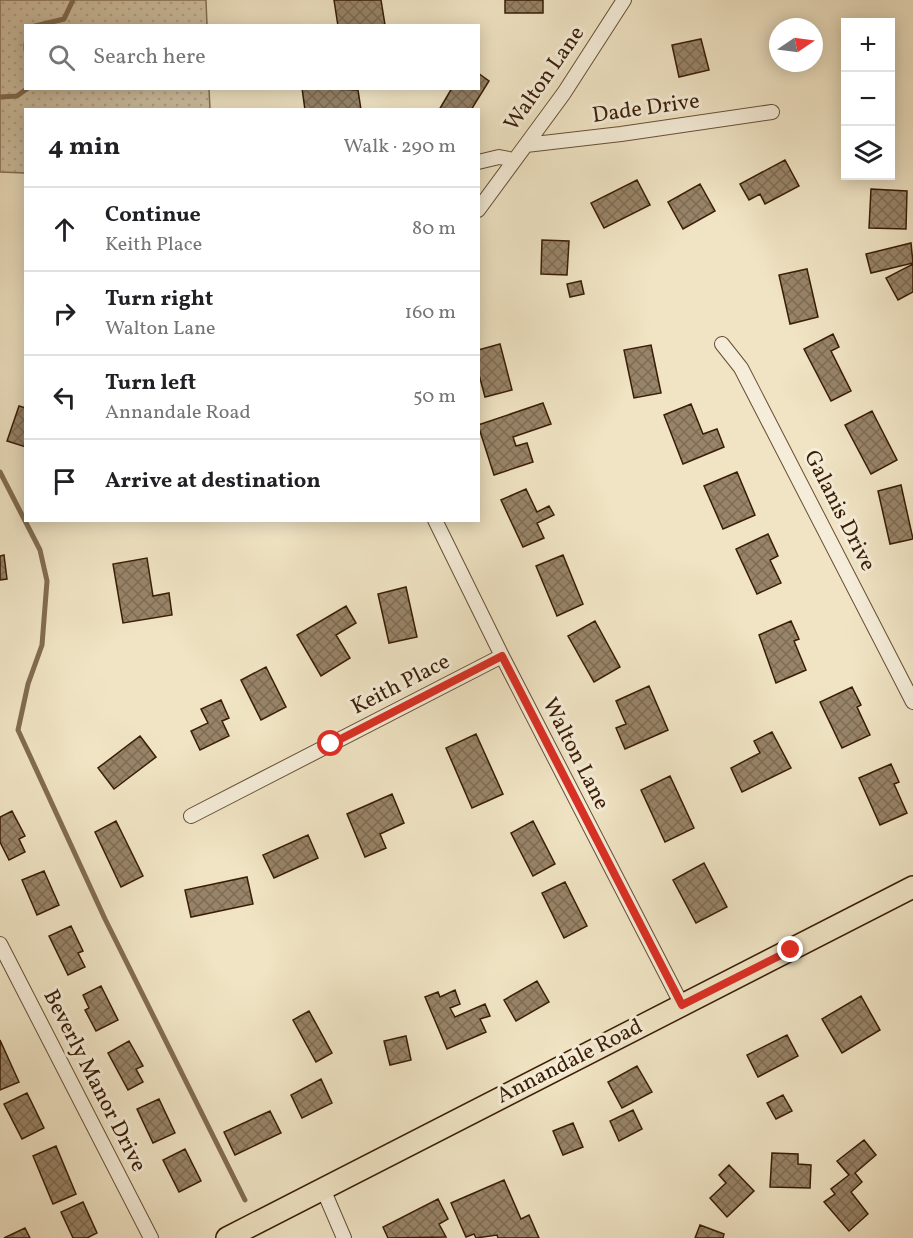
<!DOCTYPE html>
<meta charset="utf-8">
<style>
body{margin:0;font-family:Vollkorn,serif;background:#f2f2f2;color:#202124}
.controls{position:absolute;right:18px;top:18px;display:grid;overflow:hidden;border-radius:0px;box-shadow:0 3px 15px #0003}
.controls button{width:54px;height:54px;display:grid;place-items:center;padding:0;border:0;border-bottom:2px solid #e0e0e0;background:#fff;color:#202124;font:30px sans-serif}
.compass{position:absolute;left:769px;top:18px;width:54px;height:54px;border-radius:50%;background:#fff;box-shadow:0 3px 15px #0003;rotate:77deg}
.stop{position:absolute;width:18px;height:18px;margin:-14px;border:4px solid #d93025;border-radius:50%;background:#fff}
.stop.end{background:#d93025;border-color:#fff;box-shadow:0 2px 6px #0008}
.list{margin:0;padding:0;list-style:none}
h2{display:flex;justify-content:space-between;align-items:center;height:78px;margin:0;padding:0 24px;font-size:26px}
h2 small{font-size:20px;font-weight:400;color:#757577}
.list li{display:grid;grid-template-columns:39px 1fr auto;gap:18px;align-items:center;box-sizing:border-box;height:84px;padding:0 24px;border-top:2px solid #e0e0e0}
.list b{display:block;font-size:22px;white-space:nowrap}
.list p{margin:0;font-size:20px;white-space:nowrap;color:#757577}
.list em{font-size:20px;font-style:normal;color:#757577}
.icon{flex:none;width:33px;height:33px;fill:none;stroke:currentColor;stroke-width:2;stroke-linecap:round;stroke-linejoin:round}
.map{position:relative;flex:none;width:913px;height:1238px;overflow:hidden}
.search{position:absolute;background:#fff;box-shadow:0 3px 15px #0003;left:24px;top:24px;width:456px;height:66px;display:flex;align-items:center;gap:15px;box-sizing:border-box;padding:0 21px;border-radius:0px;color:#757577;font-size:22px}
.panel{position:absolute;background:#fff;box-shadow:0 3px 15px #0003;left:24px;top:108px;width:456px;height:414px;border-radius:0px}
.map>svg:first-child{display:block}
</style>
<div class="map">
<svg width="913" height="1238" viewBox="0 0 913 1238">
<defs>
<pattern id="grass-dots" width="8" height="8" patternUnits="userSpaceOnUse" patternTransform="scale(1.5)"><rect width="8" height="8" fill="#d1c2a4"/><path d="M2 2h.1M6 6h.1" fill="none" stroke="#b4a68c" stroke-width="1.8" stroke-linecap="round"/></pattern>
<pattern id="building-cross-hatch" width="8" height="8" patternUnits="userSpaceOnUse" patternTransform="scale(1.5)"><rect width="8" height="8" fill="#988468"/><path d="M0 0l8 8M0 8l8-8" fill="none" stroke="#7d6b54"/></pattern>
</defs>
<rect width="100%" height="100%" fill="#f0e4c4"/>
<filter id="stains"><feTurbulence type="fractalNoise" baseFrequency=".00333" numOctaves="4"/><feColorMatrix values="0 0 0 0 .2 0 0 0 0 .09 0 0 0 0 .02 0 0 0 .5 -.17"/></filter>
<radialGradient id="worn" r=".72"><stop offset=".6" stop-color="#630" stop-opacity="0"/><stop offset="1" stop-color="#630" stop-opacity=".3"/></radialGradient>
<path fill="url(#grass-dots)" stroke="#857054" stroke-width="1.5" d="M 0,0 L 206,0 L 207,25 L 26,26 L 26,88 L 209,89 L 210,109 L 26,110 L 25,173 L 0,172 Z"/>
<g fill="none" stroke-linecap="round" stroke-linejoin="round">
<path stroke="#826c51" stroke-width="5" d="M 35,26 L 64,19 L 73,0
M 26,44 L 26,50
M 0,97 L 17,96 L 28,88
M 0,472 L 40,550 L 47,581 L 42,645 L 28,684 L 18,730 L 105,919 L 245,1200"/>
</g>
<path fill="url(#building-cross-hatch)" stroke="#391d05" stroke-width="1.5" d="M 334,0 L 381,0 L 385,25 L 338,26 Z
M 505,0 L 543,0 L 543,13 L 505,13 Z
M 701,39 L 709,70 L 679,77 L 672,45 Z
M 478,73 L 489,81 L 471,110 L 439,110 L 452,88 L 478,88 Z
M 302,88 L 358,90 L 361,110 L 305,110 Z
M 785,160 L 799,186 L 765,204 L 760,194 L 749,200 L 740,184 Z
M 637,180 L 650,205 L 604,228 L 591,203 Z
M 700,184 L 715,211 L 683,229 L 668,202 Z
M 871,189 L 907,191 L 906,229 L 869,228 Z
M 542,240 L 569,241 L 567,275 L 541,274 Z
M 911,243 L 913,263 L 871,273 L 866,254 Z
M 913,264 L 913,292 L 898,300 L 886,278 Z
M 807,269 L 818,317 L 790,324 L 779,275 Z
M 581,281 L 584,294 L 570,297 L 567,284 Z
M 833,334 L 839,347 L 831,351 L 851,391 L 831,401 L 804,349 Z
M 500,344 L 512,390 L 485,397 L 478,371 L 478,350 Z
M 651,345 L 661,393 L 634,398 L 624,350 Z
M 543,403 L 551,424 L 513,437 L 516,446 L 527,443 L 533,462 L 494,475 L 478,425 Z
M 691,404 L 703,434 L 717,429 L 724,447 L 683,464 L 664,415 Z
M 19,406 L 26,408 L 26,447 L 7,441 Z
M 872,411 L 897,460 L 871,474 L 845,425 Z
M 737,472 L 755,515 L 723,529 L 704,486 Z
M 901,485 L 913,539 L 890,544 L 878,491 Z
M 526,489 L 537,512 L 549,506 L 554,515 L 537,523 L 544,538 L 523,547 L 501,500 Z
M 768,534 L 778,556 L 770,560 L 781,583 L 757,594 L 736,549 Z
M 4,555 L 7,579 L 0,580 L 0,556 Z
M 563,555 L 583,604 L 557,616 L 536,566 Z
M 147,558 L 153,596 L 169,593 L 172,615 L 123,623 L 113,564 Z
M 406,587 L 417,637 L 389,643 L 378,594 Z
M 346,606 L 356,623 L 336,635 L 350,658 L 321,676 L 297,635 Z
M 595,621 L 620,667 L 594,682 L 568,636 Z
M 791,621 L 799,639 L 794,641 L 806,670 L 776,683 L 759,635 Z
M 266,667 L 286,707 L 261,720 L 241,680 Z
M 649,686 L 668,730 L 625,749 L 616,728 L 626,724 L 616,701 Z
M 852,687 L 861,705 L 857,707 L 870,735 L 842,748 L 820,702 Z
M 221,700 L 229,718 L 222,721 L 229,736 L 200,750 L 191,731 L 208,723 L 201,709 Z
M 772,732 L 791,768 L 742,792 L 731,768 L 760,753 L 754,741 Z
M 476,734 L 503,794 L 472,808 L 446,748 Z
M 140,736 L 156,757 L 114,789 L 98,768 Z
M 891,764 L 899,782 L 894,784 L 907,813 L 880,825 L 859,778 Z
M 670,776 L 694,828 L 665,842 L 641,790 Z
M 392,794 L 404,823 L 380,834 L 386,848 L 365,857 L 347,814 Z
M 12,811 L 25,836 L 19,839 L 25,852 L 9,860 L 0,842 L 0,817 Z
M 116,821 L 143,876 L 121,887 L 95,832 Z
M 533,821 L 555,864 L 533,876 L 511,833 Z
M 308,835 L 318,858 L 274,878 L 263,855 Z
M 704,863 L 727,907 L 696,923 L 673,880 Z
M 44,871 L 59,905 L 37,915 L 22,880 Z
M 247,877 L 253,904 L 191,917 L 185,890 Z
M 565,882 L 587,926 L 564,938 L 542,893 Z
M 71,926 L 83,951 L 78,953 L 85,967 L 68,975 L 49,936 Z
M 537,981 L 549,1002 L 516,1021 L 504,1000 Z
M 101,986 L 118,1020 L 96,1031 L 85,1010 L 89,1008 L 83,995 Z
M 455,990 L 460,1004 L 450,1008 L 455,1017 L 485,1004 L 490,1016 L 480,1019 L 486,1032 L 447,1049 L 425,997 L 438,992 L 440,997 Z
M 861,996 L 880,1030 L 842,1053 L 822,1019 Z
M 309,1011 L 332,1053 L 316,1062 L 293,1020 Z
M 787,1035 L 798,1056 L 758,1077 L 747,1055 Z
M 406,1036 L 411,1060 L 390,1065 L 384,1041 Z
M 0,1040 L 19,1082 L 0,1090 Z
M 129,1041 L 143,1066 L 136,1069 L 143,1082 L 128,1090 L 108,1053 Z
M 637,1066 L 652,1092 L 622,1108 L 608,1082 Z
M 321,1079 L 332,1103 L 302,1118 L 291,1095 Z
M 27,1093 L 44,1128 L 22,1139 L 4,1104 Z
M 783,1095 L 792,1111 L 776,1119 L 767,1103 Z
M 159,1099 L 175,1133 L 153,1143 L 137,1109 Z
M 633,1110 L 642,1129 L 619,1141 L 610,1121 Z
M 270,1111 L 281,1133 L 235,1155 L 224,1132 Z
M 573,1123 L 583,1147 L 563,1155 L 553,1131 Z
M 864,1140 L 876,1155 L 855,1173 L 862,1182 L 851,1192 L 868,1214 L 849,1231 L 824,1202 L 835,1194 L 831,1189 L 849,1175 L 837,1161 Z
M 56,1146 L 76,1194 L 53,1204 L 33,1156 Z
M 185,1149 L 201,1181 L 179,1192 L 163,1160 Z
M 772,1153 L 798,1154 L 798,1164 L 811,1165 L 810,1188 L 770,1187 Z
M 729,1165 L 754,1191 L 727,1217 L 710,1198 L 726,1183 L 719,1175 Z
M 504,1180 L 521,1219 L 529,1215 L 539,1238 L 498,1238 L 497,1235 L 476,1238 L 474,1234 L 466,1237 L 451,1203 Z
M 438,1199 L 448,1219 L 439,1224 L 446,1237 L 388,1238 L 383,1227 Z
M 83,1202 L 97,1233 L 87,1238 L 73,1238 L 61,1212 Z
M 700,1225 L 724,1234 L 723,1238 L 695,1238 Z
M 25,1228 L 30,1238 L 4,1238 Z"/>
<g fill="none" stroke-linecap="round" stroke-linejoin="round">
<g stroke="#674f35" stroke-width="16">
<path id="street" d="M 526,145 L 621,134 L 772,112
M 478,162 L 499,157 L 514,160
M 478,210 L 564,93 L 624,0
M 722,344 L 741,368 L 913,702
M 435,520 L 502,656 L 682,1005
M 191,816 L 502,656
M 0,944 L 151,1238
M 323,1189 L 344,1238"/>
</g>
<g stroke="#391d05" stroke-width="24">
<path id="primary" d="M 227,1238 L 913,887"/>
</g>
<use href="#street" stroke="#f5edd9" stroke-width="14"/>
<use href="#primary" stroke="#f0e4c4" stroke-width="21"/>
</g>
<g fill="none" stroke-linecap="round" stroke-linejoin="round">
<path stroke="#d93025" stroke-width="8" d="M 331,744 L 502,656 L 682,1005 L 791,950"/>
</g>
<g text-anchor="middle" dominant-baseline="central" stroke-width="6" stroke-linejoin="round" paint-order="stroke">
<g font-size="22" fill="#391d05" stroke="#f5edd9">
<text transform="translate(545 79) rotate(-55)">Walton Lane</text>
<text transform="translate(646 109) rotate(-8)">Dade Drive</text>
<text transform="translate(839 511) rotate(63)">Galanis Drive</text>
<text transform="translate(401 685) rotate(-27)">Keith Place</text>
<text transform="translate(575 754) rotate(63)">Walton Lane</text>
<text transform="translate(570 1062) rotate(-27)">Annandale Road</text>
<text transform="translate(94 1081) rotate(63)">Beverly Manor Drive</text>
</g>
</g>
<rect width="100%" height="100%" filter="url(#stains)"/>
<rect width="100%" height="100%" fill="url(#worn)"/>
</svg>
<div class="controls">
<button>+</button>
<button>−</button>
<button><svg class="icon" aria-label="layers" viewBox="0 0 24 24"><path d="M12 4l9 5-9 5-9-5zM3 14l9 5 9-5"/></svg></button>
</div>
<svg class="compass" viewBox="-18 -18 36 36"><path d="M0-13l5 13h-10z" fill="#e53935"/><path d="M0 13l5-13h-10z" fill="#757577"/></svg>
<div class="stop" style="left:331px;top:744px"></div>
<div class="stop end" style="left:791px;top:950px"></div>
<div class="search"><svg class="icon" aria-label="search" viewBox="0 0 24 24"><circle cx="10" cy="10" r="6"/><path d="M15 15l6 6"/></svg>Search here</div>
<section class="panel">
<h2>4 min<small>Walk · 290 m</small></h2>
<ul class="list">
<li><svg class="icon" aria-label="ahead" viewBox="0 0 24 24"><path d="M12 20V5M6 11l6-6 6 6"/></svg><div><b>Continue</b><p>Keith Place</p></div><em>80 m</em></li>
<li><svg class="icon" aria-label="right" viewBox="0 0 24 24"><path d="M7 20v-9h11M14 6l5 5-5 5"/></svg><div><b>Turn right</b><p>Walton Lane</p></div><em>160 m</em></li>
<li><svg class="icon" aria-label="left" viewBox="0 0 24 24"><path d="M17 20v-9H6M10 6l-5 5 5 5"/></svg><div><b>Turn left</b><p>Annandale Road</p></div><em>50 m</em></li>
<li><svg class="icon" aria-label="arrive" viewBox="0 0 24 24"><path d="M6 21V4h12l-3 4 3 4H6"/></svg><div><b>Arrive at destination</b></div></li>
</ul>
</section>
</div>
